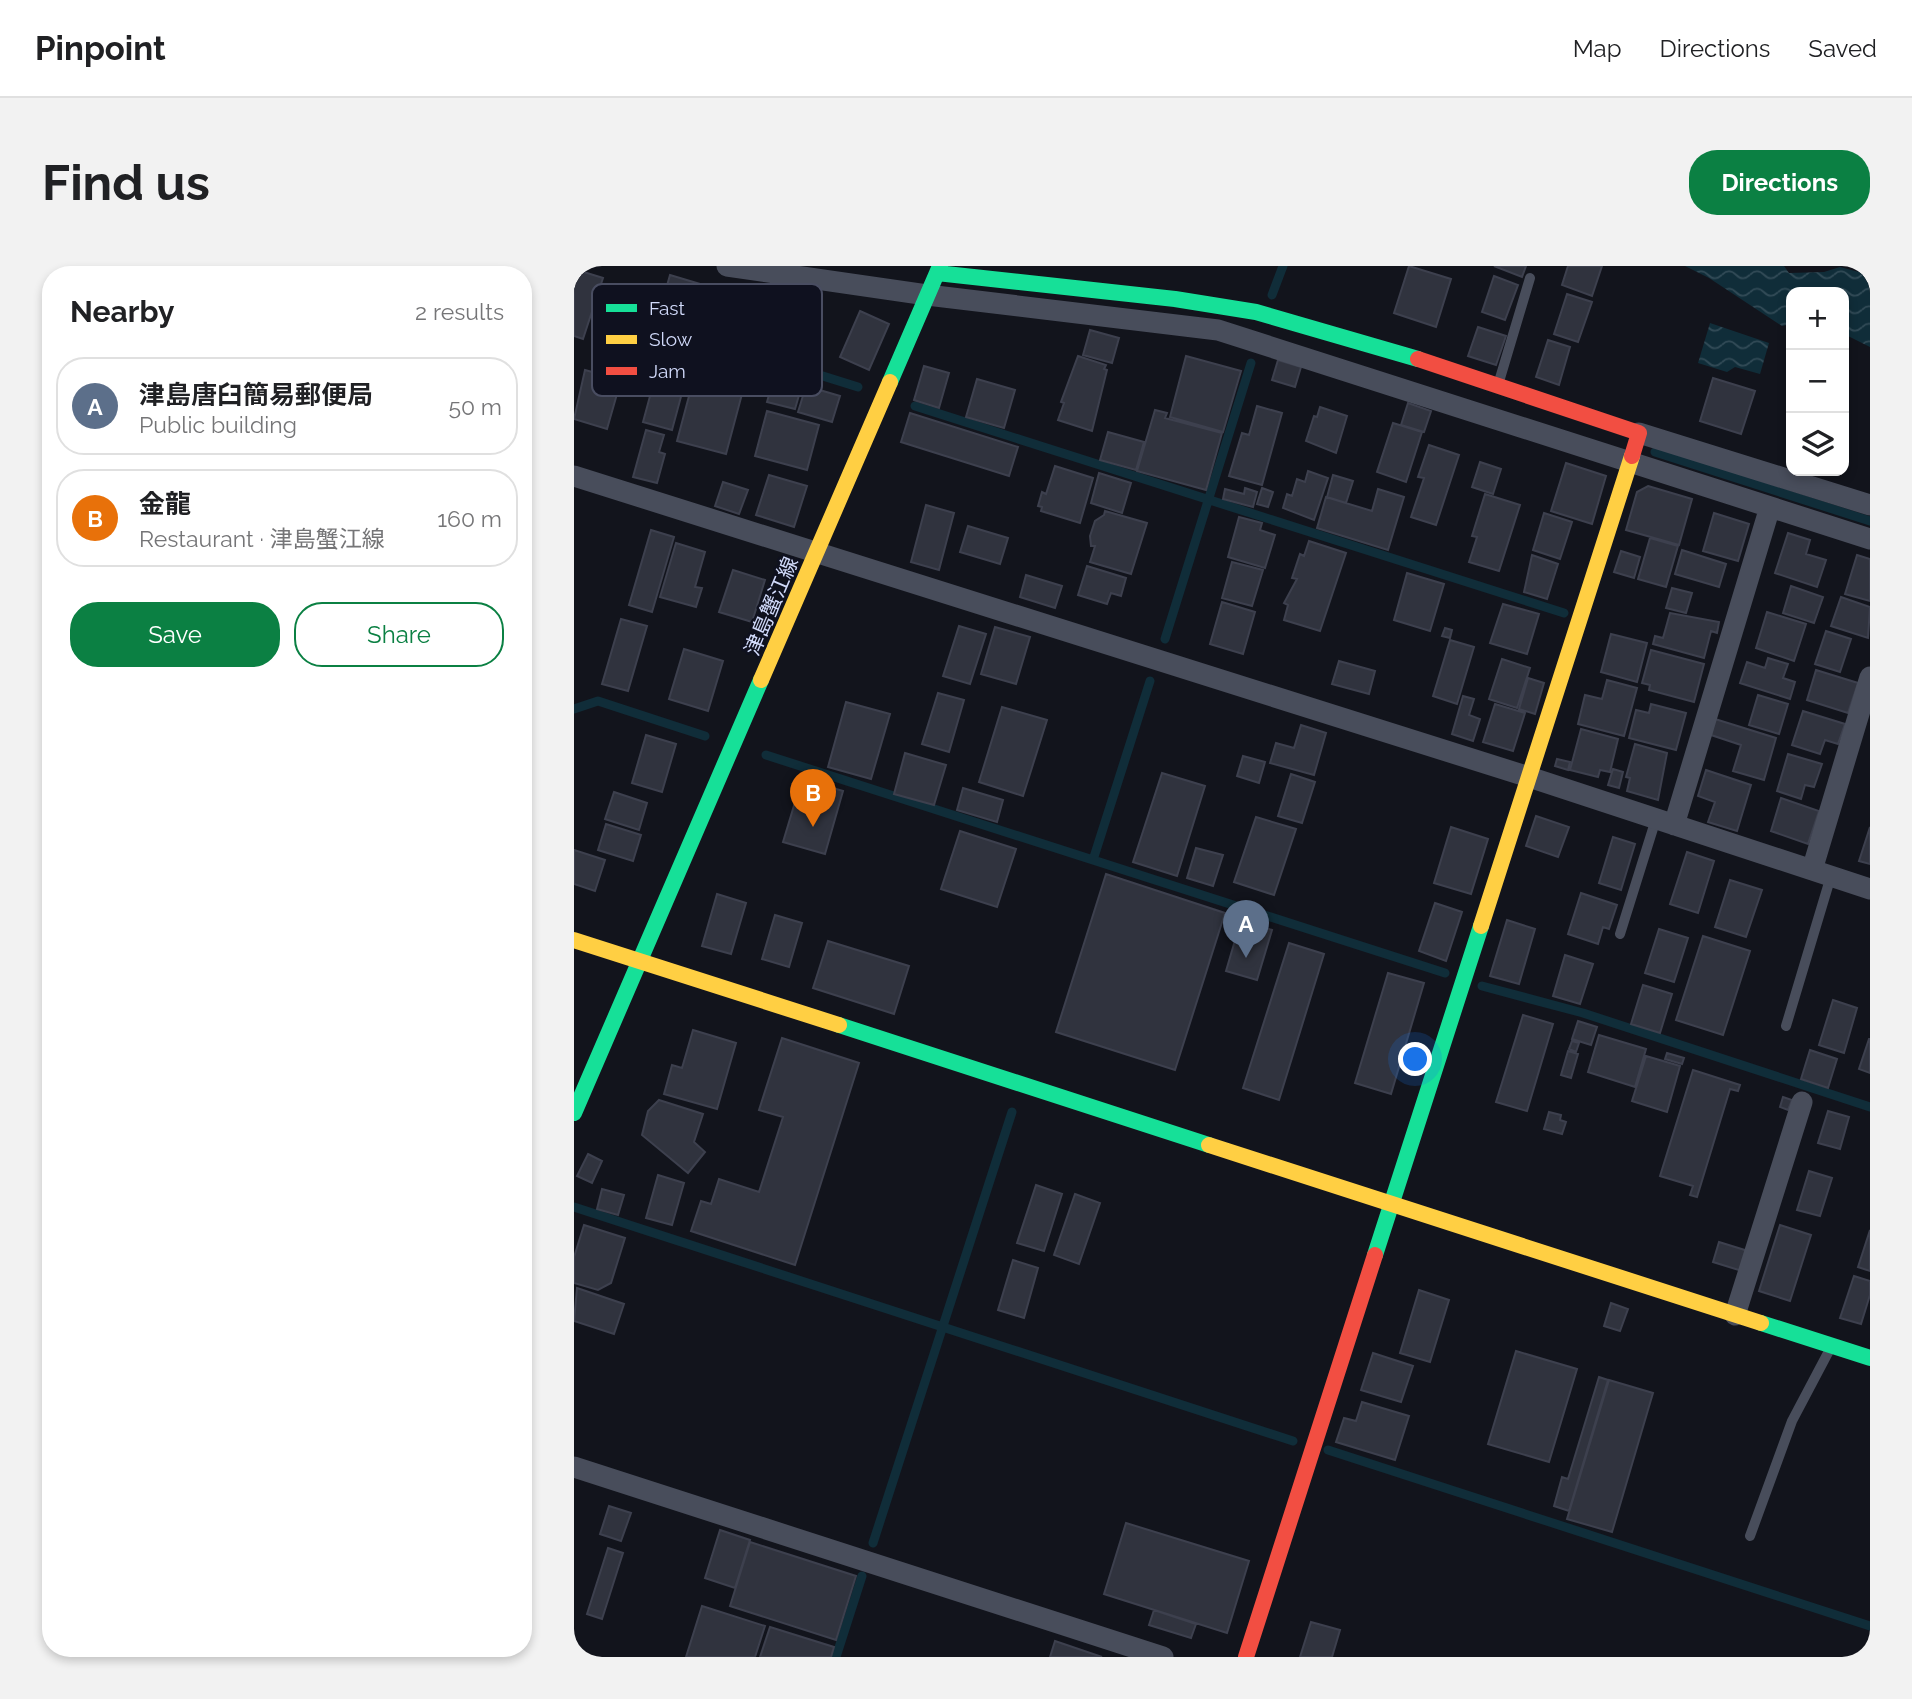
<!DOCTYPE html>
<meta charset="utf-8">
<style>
body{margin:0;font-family:Raleway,"Noto Sans JP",sans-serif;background:#f2f2f2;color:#202124}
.controls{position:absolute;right:21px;top:21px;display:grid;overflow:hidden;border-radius:14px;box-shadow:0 4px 10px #0003}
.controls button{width:63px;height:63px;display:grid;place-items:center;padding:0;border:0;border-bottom:2px solid #e0e0e0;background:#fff;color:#202124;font:35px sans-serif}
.you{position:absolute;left:842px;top:794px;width:24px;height:24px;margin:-18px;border:5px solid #fff;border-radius:50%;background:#1a73e8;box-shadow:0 0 0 10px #1a73e833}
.badge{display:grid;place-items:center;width:46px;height:46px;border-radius:50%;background:#0b8043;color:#fff;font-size:23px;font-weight:700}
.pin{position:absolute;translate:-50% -58px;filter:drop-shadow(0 2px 4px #0008)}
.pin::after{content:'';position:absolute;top:37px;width:24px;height:21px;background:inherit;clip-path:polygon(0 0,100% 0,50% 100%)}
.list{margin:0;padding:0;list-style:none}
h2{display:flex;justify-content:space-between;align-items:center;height:91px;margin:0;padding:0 28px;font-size:30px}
h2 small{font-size:23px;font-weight:400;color:#757577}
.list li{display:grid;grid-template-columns:46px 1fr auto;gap:21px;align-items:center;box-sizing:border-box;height:98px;margin:0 14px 14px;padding:0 14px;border:2px solid #e0e0e0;border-radius:28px}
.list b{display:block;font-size:26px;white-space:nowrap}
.list p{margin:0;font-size:23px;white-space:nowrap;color:#757577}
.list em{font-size:23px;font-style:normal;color:#757577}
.actions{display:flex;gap:14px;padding:21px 28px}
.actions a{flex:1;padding:16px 0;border:2px solid #0b8043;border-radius:28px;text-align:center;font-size:24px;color:#0b8043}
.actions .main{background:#0b8043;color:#fff}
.icon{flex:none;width:38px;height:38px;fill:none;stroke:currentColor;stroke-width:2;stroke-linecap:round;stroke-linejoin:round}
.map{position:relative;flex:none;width:1296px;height:1391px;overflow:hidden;border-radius:28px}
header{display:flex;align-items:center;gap:42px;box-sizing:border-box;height:98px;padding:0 35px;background:#fff;border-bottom:2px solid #e0e0e0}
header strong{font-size:33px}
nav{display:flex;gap:38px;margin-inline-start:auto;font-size:24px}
.intro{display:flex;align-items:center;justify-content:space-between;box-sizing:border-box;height:168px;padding:0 42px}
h1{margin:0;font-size:49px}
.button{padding:18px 32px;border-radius:28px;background:#0b8043;color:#fff;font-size:24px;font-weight:700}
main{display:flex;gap:42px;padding:0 42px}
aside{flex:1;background:#fff;border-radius:28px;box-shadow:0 4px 10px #0003}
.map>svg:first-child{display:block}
</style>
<header>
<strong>Pinpoint</strong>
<nav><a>Map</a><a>Directions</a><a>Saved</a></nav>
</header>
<div class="intro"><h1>Find us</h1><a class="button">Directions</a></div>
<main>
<aside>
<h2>Nearby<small>2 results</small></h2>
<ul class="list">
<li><span class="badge" style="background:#5c6f8a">A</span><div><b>津島唐臼簡易郵便局</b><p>Public building</p></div><em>50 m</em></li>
<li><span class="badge" style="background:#e8710a">B</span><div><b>金龍</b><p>Restaurant · 津島蟹江線</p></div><em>160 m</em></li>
</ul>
<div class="actions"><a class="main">Save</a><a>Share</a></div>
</aside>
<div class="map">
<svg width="1296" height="1391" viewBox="0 0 1296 1391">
<defs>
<pattern id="water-waves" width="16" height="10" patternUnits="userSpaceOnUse" patternTransform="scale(1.75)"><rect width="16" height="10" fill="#102d39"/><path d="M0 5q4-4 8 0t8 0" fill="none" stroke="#324b57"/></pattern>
</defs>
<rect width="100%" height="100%" fill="#12141c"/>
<path fill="url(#water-waves)" d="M 1111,0 L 1210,0 L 1215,7 L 1250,6 L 1266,1 L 1296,9 L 1296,81 L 1270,68 L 1270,26 L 1217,26 L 1217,58 L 1208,60 L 1135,12 Z
M 1136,57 L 1195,77 L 1186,108 L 1161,101 L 1153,106 L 1124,97 Z"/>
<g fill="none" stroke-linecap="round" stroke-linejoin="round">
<path stroke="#102d39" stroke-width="9" d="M 698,29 L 709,0
M 70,54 L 284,121
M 341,140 L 990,347
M 1081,186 L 1296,255
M 591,373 L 677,97
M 0,443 L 24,435 L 131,470
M 192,489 L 871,707
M 519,594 L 576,415
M 908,720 L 1009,747 L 1296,841
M 0,941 L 719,1175
M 754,1184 L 1296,1360
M 299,1277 L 438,846
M 262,1391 L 288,1310"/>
</g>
<path fill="#30333e" stroke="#3d404e" stroke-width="2" d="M 835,0 L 877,13 L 862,61 L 820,47 Z
M 920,0 L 952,0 L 948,11 Z
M 994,0 L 1028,0 L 1018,30 L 988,19 Z
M 0,3 L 29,12 L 9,73 L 0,70 Z
M 96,9 L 126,18 L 113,63 L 83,55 Z
M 920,10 L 944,19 L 931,54 L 908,46 Z
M 993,28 L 1018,36 L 1004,76 L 980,68 Z
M 286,45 L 315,58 L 295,104 L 266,91 Z
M 904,61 L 932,70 L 922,99 L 894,90 Z
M 516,64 L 545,72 L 538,97 L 509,89 Z
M 974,74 L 996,81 L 985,119 L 962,111 Z
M 127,85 L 176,98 L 152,188 L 103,175 Z
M 504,90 L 532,99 L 530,103 L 533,104 L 518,165 L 484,154 L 490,137 L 487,136 Z
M 612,90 L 667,105 L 649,166 L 596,151 Z
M 704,94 L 727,101 L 721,121 L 698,114 Z
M 350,100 L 375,107 L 365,142 L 340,134 Z
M 11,104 L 47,114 L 33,163 L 0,153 Z
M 200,111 L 228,119 L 221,143 L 193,136 Z
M 1139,112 L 1181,125 L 1167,168 L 1126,155 Z
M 403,113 L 441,124 L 430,162 L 392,151 Z
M 79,119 L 108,127 L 98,164 L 69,156 Z
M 232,120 L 266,130 L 258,156 L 224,146 Z
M 834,137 L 857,145 L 850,166 L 827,159 Z
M 683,140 L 708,147 L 688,219 L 655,210 L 668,167 L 675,169 Z
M 746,141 L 773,150 L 762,187 L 732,175 L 740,150 L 743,151 Z
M 581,144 L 593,147 L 591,152 L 648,167 L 632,224 L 563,205 Z
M 193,145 L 245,159 L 233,204 L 181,190 Z
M 336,147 L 444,181 L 435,210 L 327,176 Z
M 819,157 L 848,166 L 832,216 L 803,206 Z
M 72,164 L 90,169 L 85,186 L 91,188 L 83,217 L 59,211 Z
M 534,166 L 570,176 L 562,204 L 526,194 Z
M 855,179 L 885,189 L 862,259 L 837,251 L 850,212 L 844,211 Z
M 906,196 L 927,203 L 919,228 L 898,221 Z
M 992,197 L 1032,210 L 1018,258 L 977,245 Z
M 481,200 L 519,212 L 506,257 L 467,245 L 468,241 L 464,240 L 468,226 L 472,228 Z
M 734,205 L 754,212 L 740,254 L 709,242 L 713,228 L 718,230 L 723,213 L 731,216 Z
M 525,207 L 557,217 L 548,247 L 517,237 Z
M 195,209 L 233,220 L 220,261 L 182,249 Z
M 759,209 L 779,215 L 772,237 L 753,231 Z
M 149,216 L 174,224 L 165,248 L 141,240 Z
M 1074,220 L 1118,233 L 1105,279 L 1052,264 L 1063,226 Z
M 671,222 L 683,226 L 679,241 L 649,233 L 651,223 L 670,228 Z
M 688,222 L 699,226 L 694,241 L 683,238 Z
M 804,223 L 830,231 L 814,284 L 743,262 L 752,231 L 798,245 Z
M 911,228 L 946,239 L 925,305 L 895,296 L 903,271 L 898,270 Z
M 352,239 L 380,247 L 365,304 L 337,296 Z
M 531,245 L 573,257 L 557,308 L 516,296 L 521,280 L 517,280 L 516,270 L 521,255 L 530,249 Z
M 970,247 L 998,256 L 986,293 L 959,284 Z
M 1140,247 L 1175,258 L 1164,295 L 1129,285 Z
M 665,251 L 688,257 L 686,264 L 701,269 L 691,302 L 654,291 Z
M 394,260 L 434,272 L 426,298 L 386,286 Z
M 77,264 L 100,271 L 78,346 L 55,339 Z
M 1214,267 L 1236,274 L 1232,288 L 1252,294 L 1243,321 L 1201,307 Z
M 1076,272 L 1104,280 L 1092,321 L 1064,313 Z
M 735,275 L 772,287 L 746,365 L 710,354 L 714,339 L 710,337 L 723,313 L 718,312 L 726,288 L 730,290 Z
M 102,277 L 131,286 L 121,321 L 128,322 L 122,341 L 86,331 Z
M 1108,284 L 1152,298 L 1145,321 L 1101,308 Z
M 1047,285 L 1066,291 L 1060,312 L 1040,306 Z
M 958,289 L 984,298 L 973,333 L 950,326 Z
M 1283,289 L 1296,293 L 1296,335 L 1271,328 Z
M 658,296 L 689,304 L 678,340 L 648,332 Z
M 513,300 L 552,312 L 547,330 L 537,327 L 533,338 L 504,329 Z
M 159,304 L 191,314 L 178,356 L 145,346 Z
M 833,307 L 870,318 L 856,365 L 820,354 Z
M 452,309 L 488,320 L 481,342 L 446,331 Z
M 1217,320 L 1249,331 L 1240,357 L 1209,347 Z
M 1098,322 L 1118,327 L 1112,347 L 1092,342 Z
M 1267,331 L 1296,341 L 1294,372 L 1257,360 Z
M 648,336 L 681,346 L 669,388 L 636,378 Z
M 929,338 L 965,348 L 953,388 L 916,377 Z
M 1193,346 L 1232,358 L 1220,395 L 1182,382 Z
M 1096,347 L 1145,356 L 1143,367 L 1137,365 L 1130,392 L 1079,378 L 1081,370 L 1089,372 Z
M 47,353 L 73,360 L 54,425 L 28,418 Z
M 385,360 L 412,368 L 396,418 L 369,410 Z
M 421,361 L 456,371 L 442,418 L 407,408 Z
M 871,362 L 878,364 L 876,372 L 868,370 Z
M 1252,365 L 1277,373 L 1266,406 L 1241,398 Z
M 1037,368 L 1073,377 L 1063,416 L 1027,406 Z
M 876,374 L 900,381 L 883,438 L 859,430 Z
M 110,383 L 149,395 L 134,445 L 95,433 Z
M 1077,384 L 1130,398 L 1120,436 L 1075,424 L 1076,419 L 1068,417 Z
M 1194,392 L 1214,398 L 1209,412 L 1221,416 L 1216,433 L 1166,417 L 1173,396 L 1191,402 Z
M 928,393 L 956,402 L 943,442 L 915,433 Z
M 765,395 L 801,405 L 795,428 L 758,418 Z
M 1242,404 L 1284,417 L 1274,447 L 1233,434 Z
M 954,412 L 970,417 L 961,448 L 945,443 Z
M 1033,414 L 1063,422 L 1050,470 L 1004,458 L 1011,429 L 1028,433 Z
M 364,427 L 390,434 L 375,486 L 348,478 Z
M 1184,429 L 1214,438 L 1205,468 L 1175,459 Z
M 889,430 L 900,433 L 895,449 L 906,453 L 899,475 L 878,468 Z
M 272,436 L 316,448 L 297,513 L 254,501 Z
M 921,438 L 951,447 L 939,485 L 909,476 Z
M 1077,438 L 1112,447 L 1102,484 L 1055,472 L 1062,444 L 1075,447 Z
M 428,441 L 473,454 L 449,530 L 405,516 Z
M 1229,445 L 1271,458 L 1264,478 L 1251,474 L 1246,488 L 1218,479 Z
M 1141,453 L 1202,472 L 1190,514 L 1159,505 L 1167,479 L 1137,469 Z
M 727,459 L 752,467 L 740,509 L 696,497 L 702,477 L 720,482 Z
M 1007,463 L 1044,473 L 1036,506 L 1026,504 L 1024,511 L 996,504 Z
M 72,469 L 102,478 L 88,526 L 58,517 Z
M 1061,478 L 1093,487 L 1084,534 L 1053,525 L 1056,512 L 1052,511 Z
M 331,487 L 372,499 L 360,539 L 320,528 Z
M 1214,488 L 1248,498 L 1240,521 L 1231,519 L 1227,533 L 1203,525 Z
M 669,490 L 691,496 L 685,517 L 663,510 Z
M 983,493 L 996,496 L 994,504 L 981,500 Z
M 1039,503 L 1049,506 L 1045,522 L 1034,519 Z
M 1132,504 L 1177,519 L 1163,565 L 1134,556 L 1141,536 L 1124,530 Z
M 588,507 L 631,520 L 603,610 L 559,596 Z
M 717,508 L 741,516 L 728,557 L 704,550 Z
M 228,513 L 269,525 L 251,588 L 209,576 Z
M 389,522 L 429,534 L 423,556 L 383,544 Z
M 40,526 L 73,537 L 65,564 L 31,553 Z
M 1207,532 L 1245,545 L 1234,578 L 1197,565 Z
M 962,550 L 995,561 L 984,591 L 952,580 Z
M 682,551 L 722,563 L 700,629 L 660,616 Z
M 32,558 L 67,569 L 59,595 L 24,584 Z
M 877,561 L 914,573 L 897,628 L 860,617 Z
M 1296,561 L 1296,598 L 1285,595 Z
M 386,565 L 442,583 L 423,641 L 367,623 Z
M 1039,571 L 1061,578 L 1047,624 L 1025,617 Z
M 622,582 L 649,589 L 639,620 L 613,612 Z
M 0,584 L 31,594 L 21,625 L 0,618 Z
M 1113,586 L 1140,595 L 1124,647 L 1096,638 Z
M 532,608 L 651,647 L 601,804 L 482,766 Z
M 1156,614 L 1188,624 L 1172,671 L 1141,661 Z
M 1007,627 L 1043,639 L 1035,663 L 1029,661 L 1024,678 L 994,668 Z
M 143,628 L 172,637 L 157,688 L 128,680 Z
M 861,637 L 888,646 L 872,695 L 845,685 Z
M 201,649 L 228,657 L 215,701 L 188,693 Z
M 667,654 L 698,664 L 683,714 L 652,705 Z
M 933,654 L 961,663 L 945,718 L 916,710 Z
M 1085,663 L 1114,672 L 1100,716 L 1071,707 Z
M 1129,670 L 1176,685 L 1149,769 L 1102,754 Z
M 254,675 L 335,700 L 320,748 L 239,722 Z
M 715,677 L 750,688 L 705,834 L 669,822 Z
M 991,689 L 1019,698 L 1006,738 L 979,730 Z
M 814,707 L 850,717 L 817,828 L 781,817 Z
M 1069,719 L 1098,728 L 1086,767 L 1057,758 Z
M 1259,734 L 1283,742 L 1270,787 L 1245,779 Z
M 949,749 L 979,758 L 953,845 L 922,836 Z
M 1004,755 L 1023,761 L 1017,779 L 998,773 Z
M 119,764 L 162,777 L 143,843 L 90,828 L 98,799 L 108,802 Z
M 1025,769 L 1072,783 L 1061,821 L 1014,806 Z
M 208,772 L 285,797 L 221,999 L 117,965 L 127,935 L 137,938 L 145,913 L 185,926 L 209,851 L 185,844 Z
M 1295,773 L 1296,773 L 1296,807 L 1285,803 Z
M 998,775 L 1005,777 L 1002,786 L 995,783 Z
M 1236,784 L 1263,793 L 1254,822 L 1227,813 Z
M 994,785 L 1004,788 L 997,812 L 987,809 Z
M 1093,787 L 1110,792 L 1108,798 L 1091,793 Z
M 1072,790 L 1106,800 L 1093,846 L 1058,835 Z
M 1119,804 L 1166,819 L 1164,825 L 1156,823 L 1123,931 L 1116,929 L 1119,920 L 1086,910 Z
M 1209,831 L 1218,834 L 1214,844 L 1206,841 Z
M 85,834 L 129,848 L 120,876 L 131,886 L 114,907 L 68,869 L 74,845 Z
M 1254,845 L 1275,851 L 1266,883 L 1244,877 Z
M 975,846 L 987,849 L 986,854 L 992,856 L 988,868 L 970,863 Z
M 14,888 L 28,895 L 18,917 L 3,910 Z
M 1235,905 L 1258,912 L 1246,950 L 1223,944 Z
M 84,909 L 110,917 L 98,959 L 72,952 Z
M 462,919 L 488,928 L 470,985 L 443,977 Z
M 28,923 L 50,929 L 44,949 L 23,943 Z
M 501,928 L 526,937 L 505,998 L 480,989 Z
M 10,959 L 51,972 L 37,1017 L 24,1024 L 0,1017 L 0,991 Z
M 1206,959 L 1237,969 L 1216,1035 L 1185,1025 Z
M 1296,964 L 1296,1005 L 1284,1001 Z
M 1145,976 L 1174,985 L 1168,1005 L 1139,996 Z
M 439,994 L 464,1002 L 450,1052 L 424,1044 Z
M 1280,1010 L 1296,1015 L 1296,1029 L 1287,1058 L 1266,1052 Z
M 3,1022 L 50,1038 L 40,1068 L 0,1055 Z
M 845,1024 L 875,1034 L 856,1096 L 826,1087 Z
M 1037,1037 L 1054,1043 L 1046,1065 L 1030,1060 Z
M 942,1085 L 1003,1103 L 975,1196 L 914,1178 Z
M 799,1087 L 839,1100 L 827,1136 L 787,1124 Z
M 1025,1111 L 1034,1114 L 995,1245 L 980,1240 L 988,1211 L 994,1213 Z
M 1035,1114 L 1079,1127 L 1038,1266 L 993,1253 Z
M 788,1136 L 835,1150 L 821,1194 L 762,1176 L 770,1152 L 782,1155 Z
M 35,1240 L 57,1247 L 47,1275 L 26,1268 Z
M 552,1257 L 675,1295 L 653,1367 L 530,1328 Z
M 146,1264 L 176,1274 L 161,1322 L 131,1312 Z
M 176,1276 L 282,1310 L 262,1374 L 156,1340 Z
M 34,1282 L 49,1287 L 28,1353 L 13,1348 Z
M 128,1340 L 191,1360 L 181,1391 L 112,1391 Z
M 580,1344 L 622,1358 L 617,1372 L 575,1359 Z
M 737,1356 L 766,1364 L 758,1391 L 726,1391 Z
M 196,1361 L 260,1381 L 257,1391 L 186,1391 Z
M 481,1375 L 528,1391 L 476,1391 Z"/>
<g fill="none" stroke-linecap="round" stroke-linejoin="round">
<path stroke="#484d5b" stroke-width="10" d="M 924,119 L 956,12
M 1046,668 L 1082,553
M 1212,760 L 1257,610
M 1176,1270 L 1218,1155 L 1256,1083"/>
<path stroke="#484d5b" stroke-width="21" d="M 153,0 L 353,29 L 644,64 L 1296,273
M 1065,167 L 1296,239
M 0,210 L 955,511 L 1296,623
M 1100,559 L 1196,241
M 1238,604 L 1296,411
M 1161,1049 L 1228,836
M 0,1201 L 589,1391"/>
<path stroke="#16e098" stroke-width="16" d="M 363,7 L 601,33 L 682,46 L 844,93
M 316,116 L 366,0
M 265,759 L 635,879
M 0,847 L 187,414
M 801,989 L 907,660
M 1187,1057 L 1296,1092"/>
<path stroke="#ffcf43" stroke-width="16" d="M 187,414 L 316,116
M 907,660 L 1058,190
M 0,674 L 265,759
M 635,879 L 1187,1057"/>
<path stroke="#f24e42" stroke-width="16" d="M 844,93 L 1065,167 L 1058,190
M 672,1391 L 801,989"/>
</g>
<g text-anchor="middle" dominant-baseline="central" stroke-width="5" stroke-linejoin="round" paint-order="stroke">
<g font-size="21" fill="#d1dafa" stroke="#0f111f">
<text transform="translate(197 340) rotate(-67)">津島蟹江線</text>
</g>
</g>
<rect x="18" y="18" width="230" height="112" rx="10" fill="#0f111f" stroke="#494d61" stroke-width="2"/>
<rect x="32" y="38" width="31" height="8" fill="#16e098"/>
<rect x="32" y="69" width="31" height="9" fill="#ffcf43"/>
<rect x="32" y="101" width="31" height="8" fill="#f24e42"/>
<g font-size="19" fill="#d1dafa">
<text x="75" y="49">Fast</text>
<text x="75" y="80">Slow</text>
<text x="75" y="112">Jam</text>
</g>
</svg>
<div class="controls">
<button>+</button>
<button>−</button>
<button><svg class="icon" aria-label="layers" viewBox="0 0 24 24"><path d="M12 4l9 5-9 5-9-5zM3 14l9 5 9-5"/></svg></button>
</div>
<div class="you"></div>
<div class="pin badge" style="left:672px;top:692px;background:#5c6f8a">A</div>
<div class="pin badge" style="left:239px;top:561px;background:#e8710a">B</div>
</div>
</main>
